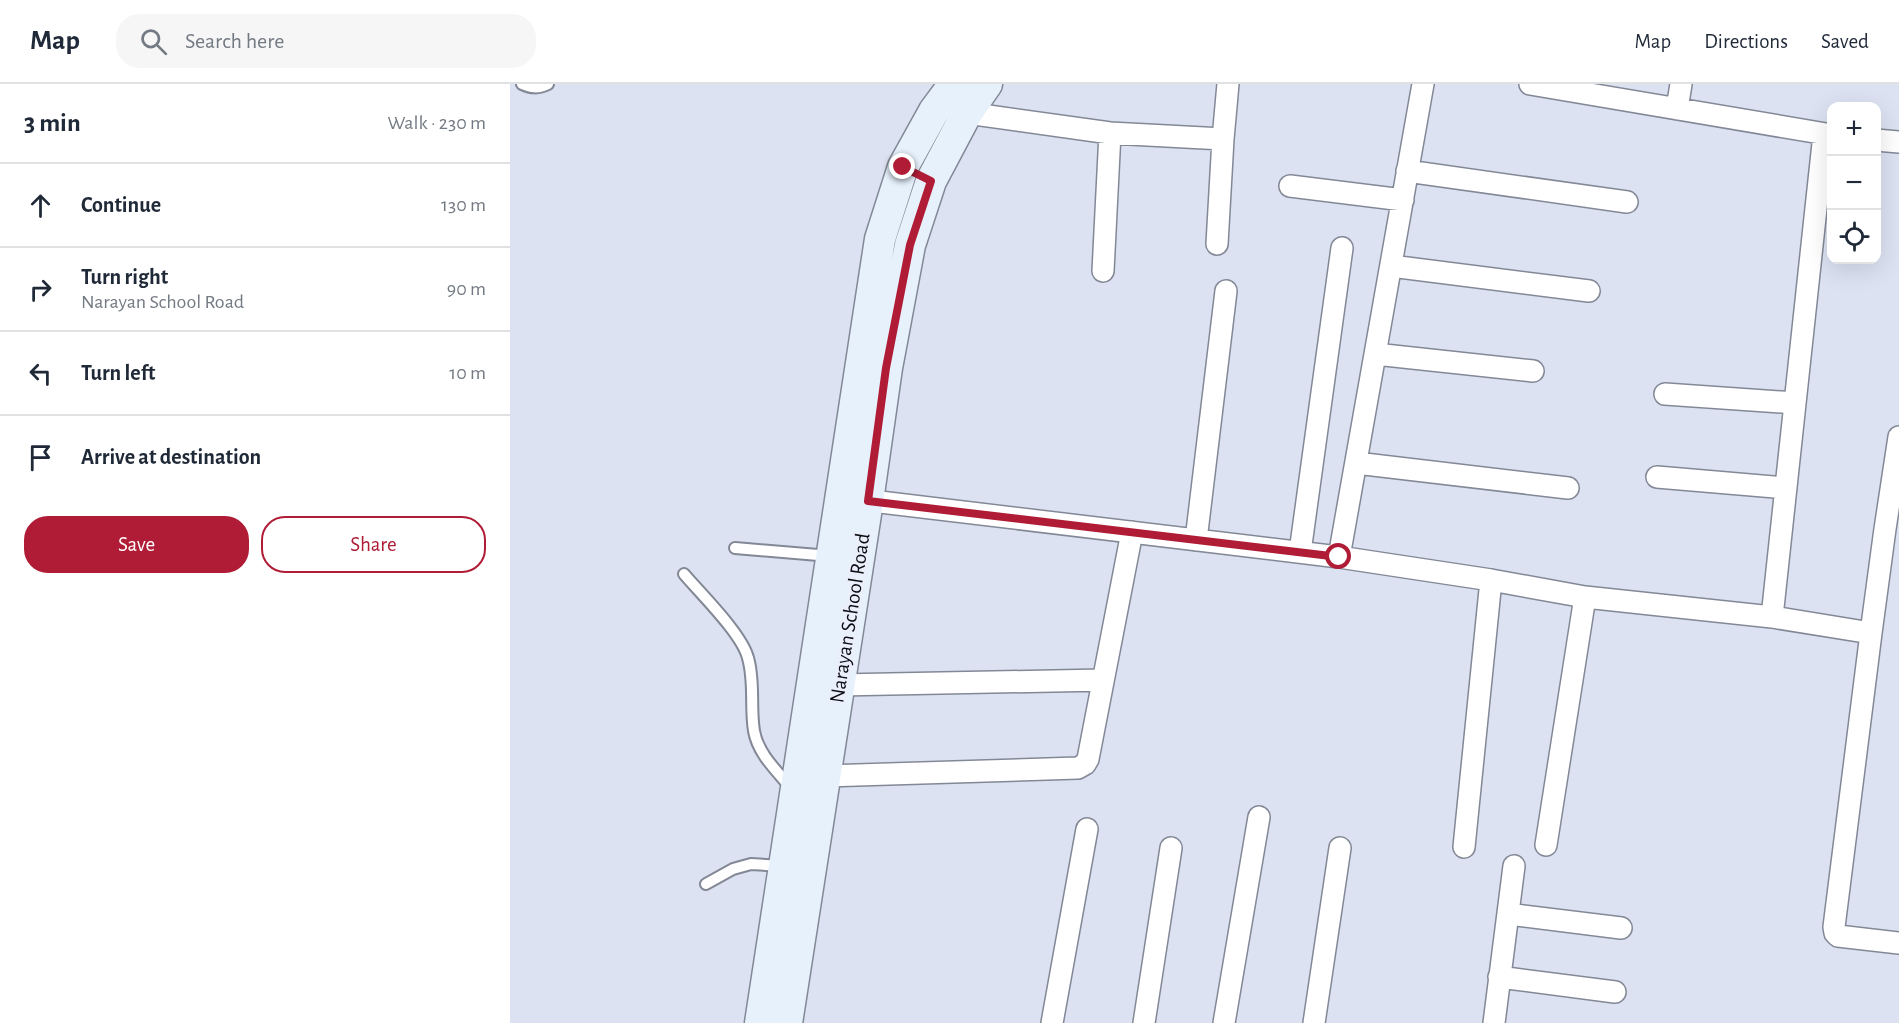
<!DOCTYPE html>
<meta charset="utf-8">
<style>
body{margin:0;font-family:"Alegreya Sans",sans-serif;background:#f6f6f7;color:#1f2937}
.controls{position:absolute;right:18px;top:18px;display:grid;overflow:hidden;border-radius:12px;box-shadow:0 6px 24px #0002}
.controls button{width:54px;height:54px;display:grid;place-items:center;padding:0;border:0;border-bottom:2px solid #e0e1e3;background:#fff;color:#1f2937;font:30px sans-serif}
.stop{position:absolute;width:18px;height:18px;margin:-14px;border:4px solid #b01c36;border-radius:50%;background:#fff}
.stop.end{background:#b01c36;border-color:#fff;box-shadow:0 2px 6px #0008}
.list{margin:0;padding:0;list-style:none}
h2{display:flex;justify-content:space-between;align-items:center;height:78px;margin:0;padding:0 24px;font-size:26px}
h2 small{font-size:20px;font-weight:400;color:#747a83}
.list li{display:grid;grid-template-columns:39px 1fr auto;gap:18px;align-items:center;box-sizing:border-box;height:84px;padding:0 24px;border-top:2px solid #e0e1e3}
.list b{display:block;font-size:22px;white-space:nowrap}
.list p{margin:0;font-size:20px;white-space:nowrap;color:#747a83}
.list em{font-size:20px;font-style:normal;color:#747a83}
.actions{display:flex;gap:12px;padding:18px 24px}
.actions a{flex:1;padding:14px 0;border:2px solid #b01c36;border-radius:24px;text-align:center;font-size:21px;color:#b01c36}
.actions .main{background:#b01c36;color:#fff}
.icon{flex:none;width:33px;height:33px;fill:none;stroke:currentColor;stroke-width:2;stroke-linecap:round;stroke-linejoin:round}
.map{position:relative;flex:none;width:1389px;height:939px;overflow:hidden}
header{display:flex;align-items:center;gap:36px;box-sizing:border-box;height:84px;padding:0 30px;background:#fff;border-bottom:2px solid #e0e1e3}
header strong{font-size:28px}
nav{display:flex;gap:33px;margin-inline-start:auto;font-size:21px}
.search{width:420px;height:54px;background:#f6f6f7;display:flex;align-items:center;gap:15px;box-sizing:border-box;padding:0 21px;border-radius:24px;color:#747a83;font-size:22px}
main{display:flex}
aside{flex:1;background:#fff}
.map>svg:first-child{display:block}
</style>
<header>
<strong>Map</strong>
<div class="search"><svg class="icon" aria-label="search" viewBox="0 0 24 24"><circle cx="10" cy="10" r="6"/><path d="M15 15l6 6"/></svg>Search here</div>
<nav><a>Map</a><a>Directions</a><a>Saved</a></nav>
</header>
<main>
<aside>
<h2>3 min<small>Walk · 230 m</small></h2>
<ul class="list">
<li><svg class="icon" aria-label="ahead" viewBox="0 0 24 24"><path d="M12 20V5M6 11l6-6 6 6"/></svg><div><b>Continue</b></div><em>130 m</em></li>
<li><svg class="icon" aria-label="right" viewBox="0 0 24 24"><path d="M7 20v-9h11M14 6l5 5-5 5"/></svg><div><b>Turn right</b><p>Narayan School Road</p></div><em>90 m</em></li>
<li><svg class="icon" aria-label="left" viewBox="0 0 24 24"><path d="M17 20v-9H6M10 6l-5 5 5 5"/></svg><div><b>Turn left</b></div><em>10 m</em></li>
<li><svg class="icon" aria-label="arrive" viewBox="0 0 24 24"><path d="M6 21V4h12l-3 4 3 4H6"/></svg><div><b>Arrive at destination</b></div></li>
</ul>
<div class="actions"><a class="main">Save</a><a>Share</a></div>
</aside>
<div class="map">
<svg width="1389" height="939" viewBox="0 0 1389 939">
<rect width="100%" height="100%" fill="#dce2f2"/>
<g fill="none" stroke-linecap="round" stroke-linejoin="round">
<g stroke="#838896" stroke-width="14">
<path id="lane" d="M 12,0 C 21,4 28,5 38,0
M 225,464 L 320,472
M 174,490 C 191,510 232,550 238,574 C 245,598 240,623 244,647 C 248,670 267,687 281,704
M 196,800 L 223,785 L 241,780 L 272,782"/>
</g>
<g stroke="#838896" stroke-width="24">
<path id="street" d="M 1020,0 L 1322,51
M 1167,25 L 1171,0
M 457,29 L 600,49 L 713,55 L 718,0
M 1366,56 L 1389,58
M 897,87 L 1117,118
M 780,102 L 893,116
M 707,160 L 713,55
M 881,182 L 1079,207
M 593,187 L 600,49
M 865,270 L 1023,287
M 1155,310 L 1285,319
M 846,379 L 1058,404
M 1147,393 L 1276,404
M 345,415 L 829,473 L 981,496 L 1075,513 L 1262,533 L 1361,549 L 1324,843 L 1325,849 L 1328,852 L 1389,859
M 686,456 L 716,207
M 790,468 L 832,164
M 829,473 L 913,0
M 1262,533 L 1314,50
M 1361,549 L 1375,445 L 1389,353
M 329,601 L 593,596
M 315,692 L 568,684 L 575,680 L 578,675 L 622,448
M 1036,761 L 1075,513
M 954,763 L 981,496
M 998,830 L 1111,844
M 989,893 L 1105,908
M 542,939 L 577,745
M 634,939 L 661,764
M 714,939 L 749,733
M 804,939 L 830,764
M 984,939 L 1004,782"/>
</g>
<g stroke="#838896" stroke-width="33">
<path id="secondary" d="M 250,939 L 370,155 L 393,83 L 424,27 L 444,0
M 277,939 L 358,417 L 377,284 L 400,161 L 421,97 L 457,29 L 477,0"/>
</g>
<use href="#lane" stroke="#fff" stroke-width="10"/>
<use href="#street" stroke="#fff" stroke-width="21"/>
<use href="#secondary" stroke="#e6f1fc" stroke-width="30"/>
</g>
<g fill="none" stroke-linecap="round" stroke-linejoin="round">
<path stroke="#b01c36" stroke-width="8" d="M 393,83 L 421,97 L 400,161 L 376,284 L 358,417 L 829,473"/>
</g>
<g text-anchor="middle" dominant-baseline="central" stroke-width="6" stroke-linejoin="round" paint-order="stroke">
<g font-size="21" fill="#0c0d13" stroke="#ebeffc">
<text transform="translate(340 534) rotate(-81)">Narayan School Road</text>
</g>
</g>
</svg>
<div class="controls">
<button>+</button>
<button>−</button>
<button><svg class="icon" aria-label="locate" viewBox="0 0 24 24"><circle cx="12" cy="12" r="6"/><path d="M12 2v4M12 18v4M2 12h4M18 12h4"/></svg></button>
</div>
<div class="stop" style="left:829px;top:473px"></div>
<div class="stop end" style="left:393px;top:83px"></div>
</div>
</main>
